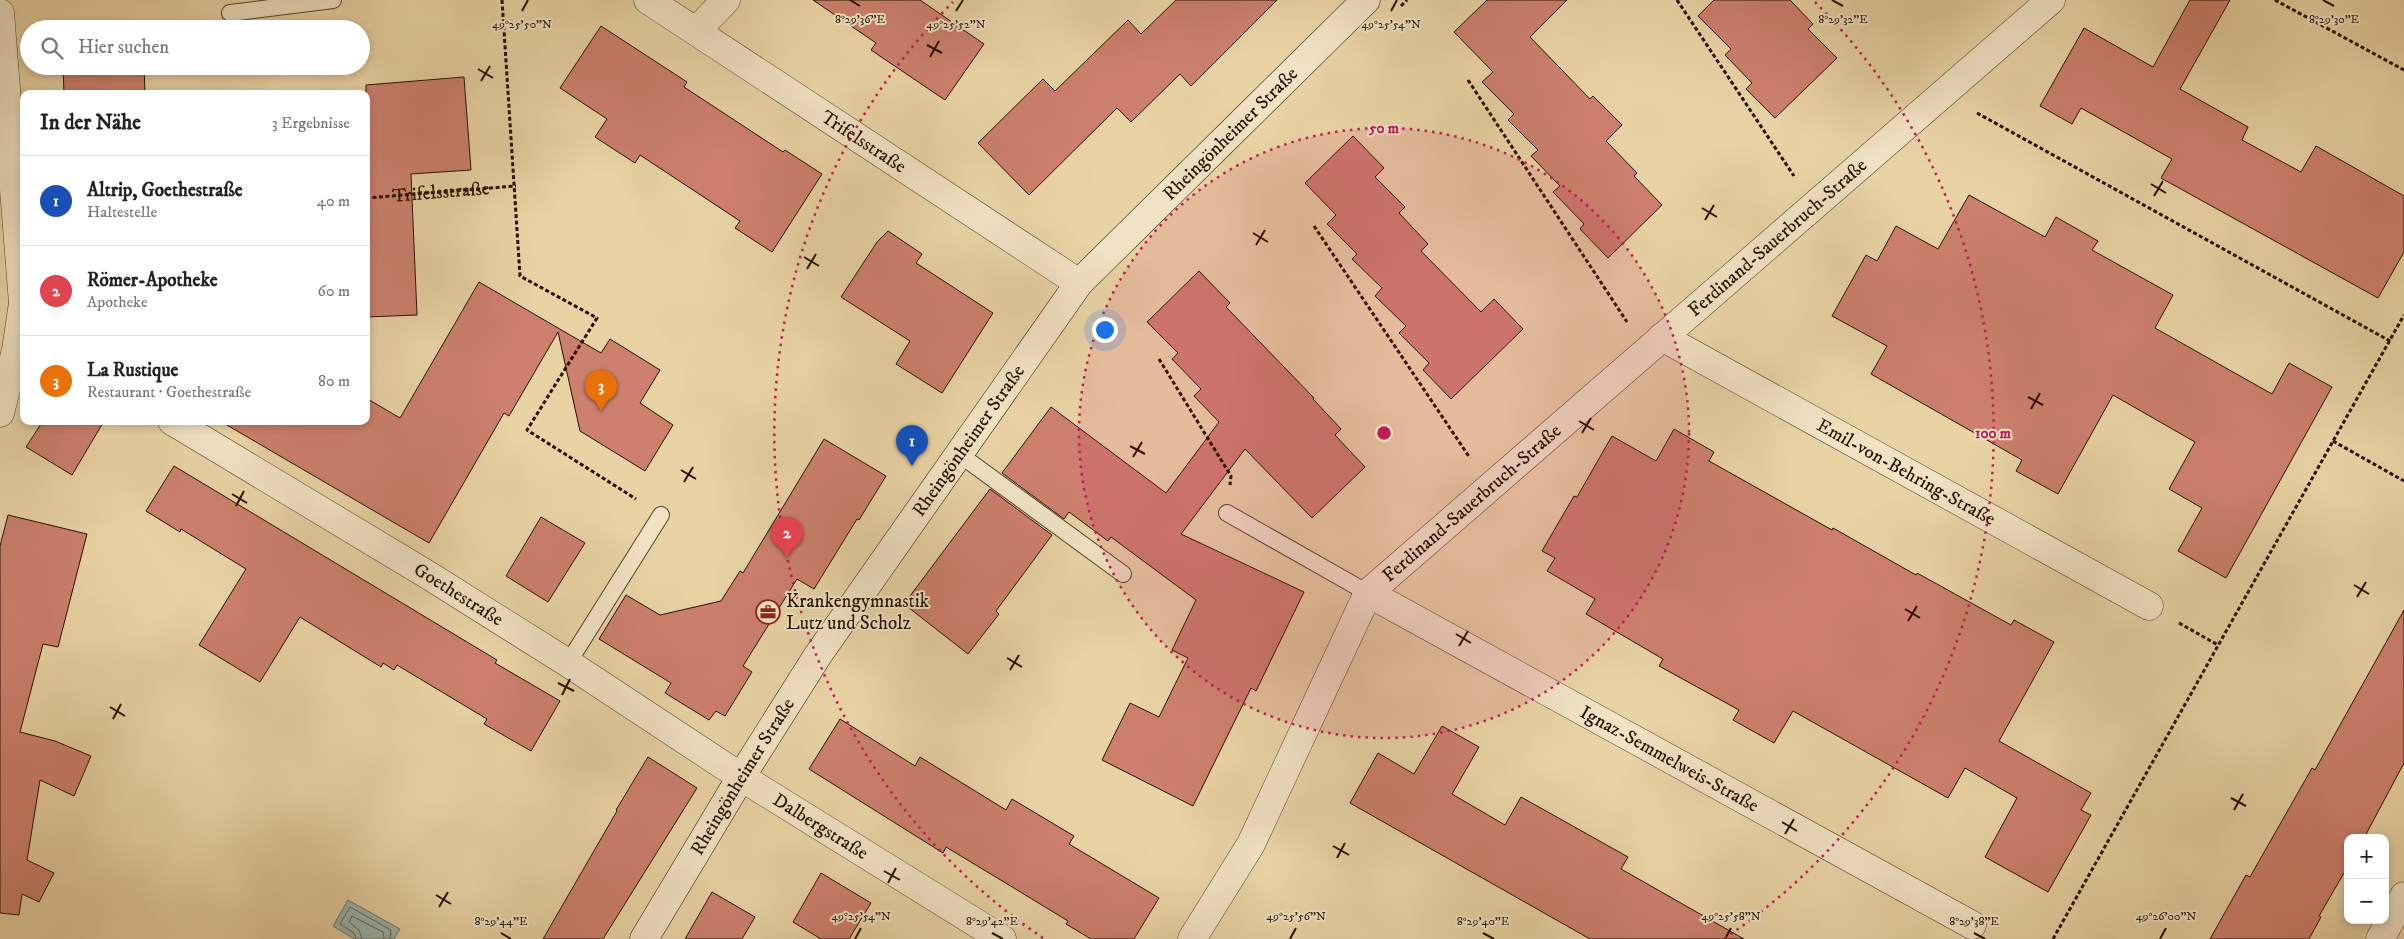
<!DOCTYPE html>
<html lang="de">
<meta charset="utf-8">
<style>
body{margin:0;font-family:"IM FELL DW Pica",serif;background:#f6f6f6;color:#222}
.controls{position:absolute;right:15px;bottom:15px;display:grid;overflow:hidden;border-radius:10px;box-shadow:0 2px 8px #0003}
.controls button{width:45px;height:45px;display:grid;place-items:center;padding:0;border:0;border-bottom:1px solid #e0e0e0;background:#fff;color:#222;font:25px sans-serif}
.you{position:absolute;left:1104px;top:329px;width:18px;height:18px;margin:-12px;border:4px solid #fff;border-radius:50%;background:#1a73e8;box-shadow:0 0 0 8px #1a73e833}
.badge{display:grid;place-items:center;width:32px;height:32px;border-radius:50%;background:#8f2418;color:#fff;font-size:16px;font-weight:700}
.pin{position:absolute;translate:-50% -41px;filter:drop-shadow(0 1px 2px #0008)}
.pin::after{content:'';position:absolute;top:26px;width:18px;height:15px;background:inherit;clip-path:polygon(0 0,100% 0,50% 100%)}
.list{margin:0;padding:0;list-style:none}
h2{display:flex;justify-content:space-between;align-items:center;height:65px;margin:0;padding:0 20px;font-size:21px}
h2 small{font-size:16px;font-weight:400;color:#767676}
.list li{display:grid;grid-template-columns:32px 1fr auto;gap:15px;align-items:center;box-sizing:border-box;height:90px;padding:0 20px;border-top:1px solid #e0e0e0}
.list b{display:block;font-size:19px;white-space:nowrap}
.list p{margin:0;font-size:16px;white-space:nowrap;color:#767676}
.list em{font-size:16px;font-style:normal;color:#767676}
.icon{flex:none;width:28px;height:28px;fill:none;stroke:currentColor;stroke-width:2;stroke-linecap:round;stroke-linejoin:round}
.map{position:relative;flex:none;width:2404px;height:939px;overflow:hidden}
.search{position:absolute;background:#fff;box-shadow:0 2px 8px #0003;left:20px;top:20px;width:350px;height:55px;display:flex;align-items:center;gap:12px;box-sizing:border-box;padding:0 18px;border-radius:28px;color:#767676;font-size:19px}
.panel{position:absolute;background:#fff;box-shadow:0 2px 8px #0003;left:20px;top:90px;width:350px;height:335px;border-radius:10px}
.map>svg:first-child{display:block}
</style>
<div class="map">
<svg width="2404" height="939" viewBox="0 0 2404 939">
<rect width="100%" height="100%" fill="#e9d3a5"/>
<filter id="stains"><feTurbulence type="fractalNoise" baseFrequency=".004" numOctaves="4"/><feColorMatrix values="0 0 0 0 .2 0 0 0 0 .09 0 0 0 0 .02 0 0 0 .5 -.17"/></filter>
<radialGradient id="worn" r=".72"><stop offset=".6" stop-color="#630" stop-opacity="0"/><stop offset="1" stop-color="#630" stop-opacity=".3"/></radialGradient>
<path fill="#9ab6af" stroke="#6c7469" d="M 348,900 L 400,929 L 394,939 L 354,939 L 333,926 Z"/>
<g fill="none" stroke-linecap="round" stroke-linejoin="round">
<path stroke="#616358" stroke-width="1" d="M 356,939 L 354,933 L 340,924 L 350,907 L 391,930 L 390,939
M 362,939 L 359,930 L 349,922 L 352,916 L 383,932 L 384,939"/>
</g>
<path fill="#cd806e" stroke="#281000" d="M 813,0 L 920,0 L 984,44 L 945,100 L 871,50 L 876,43 Z
M 1176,0 L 1277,0 L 1191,86 L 1180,74 L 1131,122 L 1117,108 L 1029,195 L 978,143 L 1043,79 L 1055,91 L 1128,20 L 1141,34 Z
M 1487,0 L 1567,0 L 1530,37 L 1590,99 L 1593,96 L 1622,125 L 1606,141 L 1637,173 L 1634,176 L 1662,205 L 1608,258 L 1580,229 L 1584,224 L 1553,192 L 1560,186 L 1531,156 L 1538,150 L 1508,120 L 1514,114 L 1482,82 L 1493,72 L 1454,32 Z
M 1714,0 L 1790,0 L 1813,24 L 1808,29 L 1837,58 L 1775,118 L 1746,89 L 1752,83 L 1725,55 L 1731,49 L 1698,16 Z
M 2190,0 L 2230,0 L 2180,89 L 2248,127 L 2242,140 L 2301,172 L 2316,146 L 2404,196 L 2404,252 L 2378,298 L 2161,178 L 2172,159 L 2081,108 L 2072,124 L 2040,106 L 2084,28 L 2153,67 Z
M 601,26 L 687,82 L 684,87 L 783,152 L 785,150 L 822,174 L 772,252 L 735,228 L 740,221 L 640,155 L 635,163 L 595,137 L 607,119 L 560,88 Z
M 63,66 L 144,66 L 145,94 L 64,94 Z
M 464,77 L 471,170 L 411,174 L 417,315 L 366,317 L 366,85 Z
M 1353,136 L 1384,168 L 1375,177 L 1405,207 L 1399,213 L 1428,244 L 1421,251 L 1481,312 L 1494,299 L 1523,329 L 1451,399 L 1423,370 L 1429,363 L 1399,333 L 1406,326 L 1375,296 L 1382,288 L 1352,259 L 1357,254 L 1327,224 L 1336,215 L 1305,183 Z
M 1969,195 L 2045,237 L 2056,217 L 2098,241 L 2092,250 L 2173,295 L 2155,328 L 2272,394 L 2289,363 L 2332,387 L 2226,578 L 2178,551 L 2202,508 L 2169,489 L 2195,442 L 2113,395 L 2058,494 L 2016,471 L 2022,460 L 1871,374 L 1887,346 L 1832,316 L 1866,255 L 1877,261 L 1896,226 L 1938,249 Z
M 888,231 L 922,254 L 916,263 L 993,313 L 942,393 L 896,364 L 910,341 L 841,297 L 877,242 Z
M 1199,271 L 1230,303 L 1226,307 L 1314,398 L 1313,399 L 1341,429 L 1335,435 L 1365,467 L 1312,518 L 1245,449 L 1181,534 L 1304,592 L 1256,691 L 1251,688 L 1193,806 L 1102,760 L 1130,703 L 1159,717 L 1188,658 L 1172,650 L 1196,600 L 1111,537 L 1108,541 L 1069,512 L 1064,519 L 1002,473 L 1051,407 L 1166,493 L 1219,422 L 1194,396 L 1201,389 L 1172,359 L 1178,353 L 1147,322 Z
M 479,282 L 601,353 L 610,339 L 660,370 L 640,403 L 673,425 L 645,471 L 580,431 L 558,332 L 509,416 L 504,413 L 429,543 L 220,421 L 366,421 L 366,398 L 400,418 Z
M 43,421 L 104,421 L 72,475 L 26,447 Z
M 1674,429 L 1714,452 L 1709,461 L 1832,530 L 1833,528 L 1916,575 L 1917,573 L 2011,625 L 2014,620 L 2054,642 L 1999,741 L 2091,793 L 2081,810 L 2091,815 L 2048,892 L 1985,857 L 2017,798 L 1965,768 L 1948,798 L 1793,711 L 1774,743 L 1733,720 L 1739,710 L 1659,666 L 1663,659 L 1586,614 L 1595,599 L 1547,571 L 1555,558 L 1542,551 L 1574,496 L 1577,497 L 1612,436 L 1656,461 Z
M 824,439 L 886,476 L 859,520 L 857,519 L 814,589 L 797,579 L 743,666 L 752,672 L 725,716 L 716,711 L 709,720 L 665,693 L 671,683 L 599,639 L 626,595 L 660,615 L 721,601 L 740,571 L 743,573 Z
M 174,466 L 497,660 L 495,663 L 560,701 L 531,751 L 484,724 L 487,719 L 397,665 L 394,670 L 383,663 L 381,667 L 300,617 L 260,682 L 199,645 L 246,569 L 181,529 L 180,532 L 146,511 Z
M 990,489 L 1052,535 L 996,611 L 999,614 L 968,654 L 904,604 Z
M 8,515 L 87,534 L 58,647 L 43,644 L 20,732 L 55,741 L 91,756 L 74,796 L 40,780 L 27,860 L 54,873 L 39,902 L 22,894 L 19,915 L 0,913 L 0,546 Z
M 541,517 L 585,543 L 548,602 L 506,576 Z
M 2404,610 L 2404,763 L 2364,838 L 2348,838 L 2348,866 L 2319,916 L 2321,917 L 2309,939 L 2210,939 L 2246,875 L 2250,877 L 2312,768 L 2315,770 Z
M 840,719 L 915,766 L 920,757 L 1006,810 L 1012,799 L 1074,836 L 1069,844 L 1159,898 L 1134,939 L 1091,939 L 1066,924 L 1068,921 L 1004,882 L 946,847 L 943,853 L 809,769 Z
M 1442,726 L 1479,747 L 1452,794 L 1505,825 L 1521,797 L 1628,857 L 1621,869 L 1744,939 L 1590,939 L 1350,803 L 1378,753 L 1414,774 Z
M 648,757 L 697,788 L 603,939 L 543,939 L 617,811 L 616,810 Z
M 821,873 L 871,903 L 849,939 L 821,939 L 793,922 Z
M 712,892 L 755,917 L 742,939 L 685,939 Z"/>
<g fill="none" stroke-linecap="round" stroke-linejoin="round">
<g stroke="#584129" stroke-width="18">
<path id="lane" d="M 230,13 L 333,0
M 959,454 L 1123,574
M 1227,513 L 1368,593
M 568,663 L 661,515"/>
</g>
<g stroke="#584129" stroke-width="29">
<g id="street">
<path id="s2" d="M 648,0 L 1079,283"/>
<path d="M 0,13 L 23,303 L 16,350 L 0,413"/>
<path d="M 696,31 L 726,0"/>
<path id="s3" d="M 1662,337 L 2149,606"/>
<path id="s4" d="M 172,421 L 428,575 L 568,663 L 741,777 L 1002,939"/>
<path id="s5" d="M 1368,593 L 1972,925"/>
<path id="s6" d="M 1192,939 L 1251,844 L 1368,593 L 2051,0"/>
<path d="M 2380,939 L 2404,896"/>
</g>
</g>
<g stroke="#281000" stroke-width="29">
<g id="secondary">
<path id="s7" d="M 644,939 L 741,777 L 818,655 L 1079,283 L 1366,0"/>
</g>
</g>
<g stroke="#281000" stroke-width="3" stroke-dasharray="4 2.5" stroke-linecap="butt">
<path d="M 502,0 L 520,276 L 597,318 L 527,430 L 636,499"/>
<path d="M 1677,0 L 1794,176"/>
<path d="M 2275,0 L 2404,70"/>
<path d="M 1401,6 L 1407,0"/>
<path d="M 1468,80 L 1627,322"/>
<path d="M 1977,113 L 2390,341"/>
<path id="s1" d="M 366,198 L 516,186"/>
<path d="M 1314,226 L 1470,458"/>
<path d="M 1159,359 L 1231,476 L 1230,485"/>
<path d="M 2333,441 L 2404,481"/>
<path d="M 2179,623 L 2218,645"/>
<path d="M 2053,939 L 2404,315"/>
</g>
<use href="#lane" stroke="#f1e2c4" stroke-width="16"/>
<use href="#street" stroke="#f1e2c4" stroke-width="28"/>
<use href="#secondary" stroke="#f1e2c4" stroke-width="28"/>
</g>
<path fill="none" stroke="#281000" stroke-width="2" d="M 850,0 L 860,6M 1832,0 L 1843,6M 2323,0 L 2334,6M 522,11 L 528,0M 956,11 L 963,0M 1391,11 L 1397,0M 927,45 L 942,53M 930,57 L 939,41M 478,69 L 493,78M 481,81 L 490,66M 2151,184 L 2166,193M 2154,196 L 2163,181M 1702,208 L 1717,217M 1705,220 L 1714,205M 1253,233 L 1268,242M 1256,245 L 1265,230M 804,257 L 819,266M 807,269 L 816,254M 2028,397 L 2043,405M 2031,409 L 2040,393M 1579,421 L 1594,430M 1582,433 L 1591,418M 1130,446 L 1145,454M 1133,457 L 1142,442M 681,470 L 696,479M 684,482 L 693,467M 232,494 L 247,503M 236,506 L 244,491M 2354,585 L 2369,594M 2357,597 L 2366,582M 1905,609 L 1920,618M 1908,621 L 1917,606M 1456,634 L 1471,643M 1459,646 L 1468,631M 1007,658 L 1022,667M 1010,670 L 1019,655M 558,683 L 574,691M 562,695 L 570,679M 110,707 L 125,716M 113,719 L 121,704M 2231,798 L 2246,806M 2234,810 L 2243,794M 1782,822 L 1797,831M 1785,834 L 1794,819M 1333,846 L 1349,855M 1337,858 L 1345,843M 884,871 L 900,880M 888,883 L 896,868M 436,895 L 451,904M 439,907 L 448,892M 501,933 L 511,939M 992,933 L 1003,939M 1483,933 L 1494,939M 1974,933 L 1985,939M 855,939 L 861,928M 1290,939 L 1296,928M 1725,939 L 1731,928M 2160,939 L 2166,928"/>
<circle cx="1384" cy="433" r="305" fill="#c2185b" fill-opacity=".12"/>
<g fill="none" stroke="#c2185b" stroke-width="2.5" stroke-dasharray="2.5 5">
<circle cx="1384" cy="433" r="305"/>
<path d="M1043 938A609 609 0 0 1 953 2M1815 2A609 609 0 0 1 1725 938"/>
</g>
<defs>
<g id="office-ring" transform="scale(1.25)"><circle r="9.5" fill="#f1e2c4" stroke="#8f2418" stroke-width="1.5"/><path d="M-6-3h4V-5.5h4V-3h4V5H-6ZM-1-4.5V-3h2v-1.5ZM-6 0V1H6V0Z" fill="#8f2418"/></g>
</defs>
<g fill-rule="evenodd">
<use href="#office-ring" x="768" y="612"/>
</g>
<g text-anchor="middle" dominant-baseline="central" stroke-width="4" stroke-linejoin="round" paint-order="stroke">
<g font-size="19" fill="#281000" stroke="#f1e2c4">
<text stroke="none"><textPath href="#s7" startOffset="1000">Rheingönheimer Straße</textPath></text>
<text stroke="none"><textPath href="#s2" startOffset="258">Trifelsstraße</textPath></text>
<text stroke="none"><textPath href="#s1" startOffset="75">Trifelsstraße</textPath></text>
<text stroke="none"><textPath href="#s6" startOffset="931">Ferdinand-Sauerbruch-Straße</textPath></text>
<text stroke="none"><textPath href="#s7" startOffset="595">Rheingönheimer Straße</textPath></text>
<text stroke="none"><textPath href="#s3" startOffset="279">Emil-von-Behring-Straße</textPath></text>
<text stroke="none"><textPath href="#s6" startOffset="526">Ferdinand-Sauerbruch-Straße</textPath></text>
<text stroke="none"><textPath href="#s4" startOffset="335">Goethestraße</textPath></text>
<text stroke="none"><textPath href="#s5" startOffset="344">Ignaz-Semmelweis-Straße</textPath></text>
<text stroke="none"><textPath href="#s7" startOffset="190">Rheingönheimer Straße</textPath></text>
<text stroke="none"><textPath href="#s4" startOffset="765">Dalbergstraße</textPath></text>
</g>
<g font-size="19" fill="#281000" stroke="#f1e2c4" text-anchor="start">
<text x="786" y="601">Krankengymnastik<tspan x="786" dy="22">Lutz und Scholz</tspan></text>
</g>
</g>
<g font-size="12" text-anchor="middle" fill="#281000" stroke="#f1e2c4" stroke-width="4" stroke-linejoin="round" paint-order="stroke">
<text x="860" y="23">8°29'36"E</text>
<text x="1843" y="23">8°29'32"E</text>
<text x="2334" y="23">8°29'30"E</text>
<text x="522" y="28">49°25'50"N</text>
<text x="956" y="28">49°25'52"N</text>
<text x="1391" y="28">49°25'54"N</text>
<text x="861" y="920">49°25'54"N</text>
<text x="1296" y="920">49°25'56"N</text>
<text x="1731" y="920">49°25'58"N</text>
<text x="2166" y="920">49°26'00"N</text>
<text x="501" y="925">8°29'44"E</text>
<text x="992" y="925">8°29'42"E</text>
<text x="1483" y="925">8°29'40"E</text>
<text x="1974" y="925">8°29'38"E</text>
</g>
<circle cx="1384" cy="433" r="8" fill="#c2185b" stroke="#f1e2c4" stroke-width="2.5"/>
<g font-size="15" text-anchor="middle" font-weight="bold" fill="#c2185b" stroke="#f1e2c4" stroke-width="4" stroke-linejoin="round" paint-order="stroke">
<text x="1384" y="133">50 m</text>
<text x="1993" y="438">100 m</text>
</g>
<rect width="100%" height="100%" filter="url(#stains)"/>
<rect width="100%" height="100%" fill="url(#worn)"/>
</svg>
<div class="controls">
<button>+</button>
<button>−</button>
</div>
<div class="you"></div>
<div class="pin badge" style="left:912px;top:466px;background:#1a4fb4">1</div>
<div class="pin badge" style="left:787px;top:558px;background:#e0444e">2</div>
<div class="pin badge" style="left:601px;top:411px;background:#e8710a">3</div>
<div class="search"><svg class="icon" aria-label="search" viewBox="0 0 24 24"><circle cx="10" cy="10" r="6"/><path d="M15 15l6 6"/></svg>Hier suchen</div>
<section class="panel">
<h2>In der Nähe<small>3 Ergebnisse</small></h2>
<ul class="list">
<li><span class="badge" style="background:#1a4fb4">1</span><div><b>Altrip, Goethestraße</b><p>Haltestelle</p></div><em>40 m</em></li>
<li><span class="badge" style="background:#e0444e">2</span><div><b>Römer-Apotheke</b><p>Apotheke</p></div><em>60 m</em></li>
<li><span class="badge" style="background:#e8710a">3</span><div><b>La Rustique</b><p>Restaurant · Goethestraße</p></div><em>80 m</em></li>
</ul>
</section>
</div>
